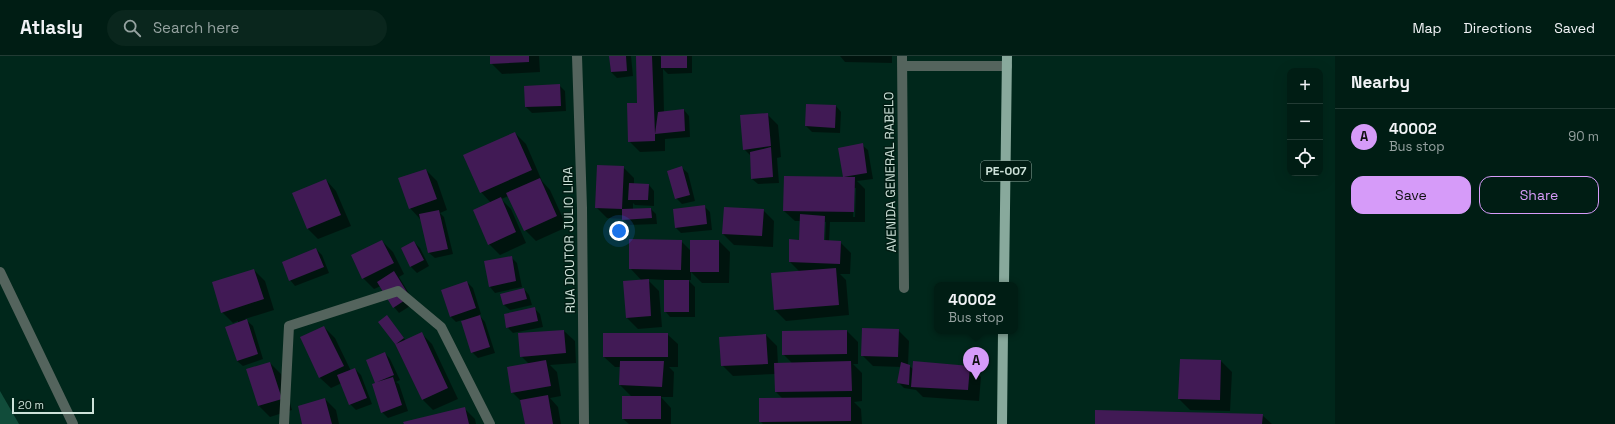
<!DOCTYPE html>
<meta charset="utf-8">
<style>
body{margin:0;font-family:"Space Grotesk",sans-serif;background:#0a261d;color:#f1f3f6}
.controls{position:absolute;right:12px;top:12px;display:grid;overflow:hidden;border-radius:8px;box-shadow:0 4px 16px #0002}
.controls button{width:36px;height:36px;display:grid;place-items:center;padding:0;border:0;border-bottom:1px solid #223b34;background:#001d14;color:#f1f3f6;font:20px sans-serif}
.scale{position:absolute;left:12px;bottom:10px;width:82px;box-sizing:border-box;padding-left:4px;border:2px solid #cee2d9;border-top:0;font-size:11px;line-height:14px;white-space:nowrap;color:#cee2d9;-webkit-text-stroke:3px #011c13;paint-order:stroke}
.you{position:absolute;left:619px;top:175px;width:14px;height:14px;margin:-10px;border:3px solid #fff;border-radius:50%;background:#1a73e8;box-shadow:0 0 0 6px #1a73e833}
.badge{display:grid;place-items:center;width:26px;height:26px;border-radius:50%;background:#d69bf9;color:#111;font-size:13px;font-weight:700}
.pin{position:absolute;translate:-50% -33px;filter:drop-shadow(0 1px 2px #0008)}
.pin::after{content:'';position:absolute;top:21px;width:14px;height:12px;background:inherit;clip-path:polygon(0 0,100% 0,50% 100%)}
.popup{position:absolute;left:934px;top:226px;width:84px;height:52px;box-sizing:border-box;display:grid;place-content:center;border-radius:8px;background:#001d14;filter:drop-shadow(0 1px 3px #0005);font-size:13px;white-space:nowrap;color:#95a2a0}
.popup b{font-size:15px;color:#f1f3f6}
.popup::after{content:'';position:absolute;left:50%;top:100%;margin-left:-8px;border:8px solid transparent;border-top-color:#001d14}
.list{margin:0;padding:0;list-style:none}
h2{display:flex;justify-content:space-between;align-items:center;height:52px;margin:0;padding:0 16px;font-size:17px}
h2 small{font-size:13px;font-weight:400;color:#95a2a0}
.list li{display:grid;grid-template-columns:26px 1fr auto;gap:12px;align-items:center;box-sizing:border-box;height:56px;padding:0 16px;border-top:1px solid #223b34}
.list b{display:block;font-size:15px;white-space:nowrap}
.list p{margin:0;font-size:13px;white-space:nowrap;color:#95a2a0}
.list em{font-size:13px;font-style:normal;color:#95a2a0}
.actions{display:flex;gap:8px;padding:12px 16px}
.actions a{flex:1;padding:9px 0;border:1px solid #d69bf9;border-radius:12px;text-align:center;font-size:14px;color:#d69bf9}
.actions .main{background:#d69bf9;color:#111}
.icon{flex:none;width:22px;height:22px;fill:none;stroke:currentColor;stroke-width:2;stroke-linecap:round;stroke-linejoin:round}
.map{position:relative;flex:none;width:1335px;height:368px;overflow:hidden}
header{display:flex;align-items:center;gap:24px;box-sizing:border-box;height:56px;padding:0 20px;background:#001d14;border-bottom:1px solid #223b34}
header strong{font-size:19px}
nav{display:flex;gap:22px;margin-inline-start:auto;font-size:14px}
.search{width:280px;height:36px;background:#0a261d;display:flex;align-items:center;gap:10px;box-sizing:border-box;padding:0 14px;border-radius:22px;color:#95a2a0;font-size:15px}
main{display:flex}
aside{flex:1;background:#001d14}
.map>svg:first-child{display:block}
</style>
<header>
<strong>Atlasly</strong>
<div class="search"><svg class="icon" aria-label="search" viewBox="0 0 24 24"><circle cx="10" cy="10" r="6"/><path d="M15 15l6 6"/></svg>Search here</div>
<nav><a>Map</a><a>Directions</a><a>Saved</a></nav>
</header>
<main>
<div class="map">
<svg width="1335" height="368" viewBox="0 0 1335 368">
<rect width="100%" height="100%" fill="#00271b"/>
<path fill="#114c3a" d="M 0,335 L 19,368 L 0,368 Z"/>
<path fill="#0007" fill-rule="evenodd" d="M 491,0 L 539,0 L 540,16 L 502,18 L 491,7 Z
M 610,0 L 631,0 L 633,20 L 617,22 L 611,16 Z
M 637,0 L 660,0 L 662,2 L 662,0 L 692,0 L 692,17 L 668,18 L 663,13 L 664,56 L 684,54 L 689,60 L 690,81 L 665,83 L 665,95 L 640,96 L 629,85 L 638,48 Z
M 840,0 L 892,0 L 892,7 L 845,6 Z
M 559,29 L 565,35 L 566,55 L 532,57 L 526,51 L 525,31 Z
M 836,50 L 841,56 L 840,77 L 812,76 L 806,70 Z
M 767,58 L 778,69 L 781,101 L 777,102 L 779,127 L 758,128 L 752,123 L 751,100 L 744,93 Z
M 515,77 L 526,88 L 542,125 L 550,134 L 567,171 L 536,185 L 525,174 L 509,140 L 501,143 L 511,153 L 526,187 L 500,199 L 489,188 L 491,147 L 481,136 Z
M 862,89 L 868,94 L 873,123 L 857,125 L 865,133 L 865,166 L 830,166 L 829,185 L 840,186 L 851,197 L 850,218 L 840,218 L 846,224 L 849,259 L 786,265 L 775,254 L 800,216 L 790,206 L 800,184 L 800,165 L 795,165 L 784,155 L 846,122 L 844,120 ZM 854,132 L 856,132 L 855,161 L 853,161 ZM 824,166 L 826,166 L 825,189 L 823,189 Z
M 623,111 L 634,122 L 634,128 L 649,129 L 654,135 L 654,150 L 635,149 L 633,147 L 633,153 L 651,153 L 656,158 L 657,168 L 629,169 L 623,163 L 607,162 L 596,151 Z
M 682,112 L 688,117 L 695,145 L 682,148 L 676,142 Z
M 426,114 L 437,125 L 447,154 L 440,157 L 444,161 L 453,198 L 435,202 L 429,197 L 421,164 L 410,152 Z
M 326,124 L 336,135 L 351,170 L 318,183 L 307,172 Z
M 704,150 L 710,156 L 712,174 L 681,177 L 676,172 Z
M 763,154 L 774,165 L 773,191 L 734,189 L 723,178 Z
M 382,185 L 393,196 L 404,218 L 399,221 L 415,247 L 399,257 L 394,251 L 381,230 L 374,233 L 363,222 Z
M 681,185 L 691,195 L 719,185 L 730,196 L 729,227 L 702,227 L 691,216 L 691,224 L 688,224 L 695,231 L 695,261 L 670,261 L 665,255 L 665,224 L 647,223 L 659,235 L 662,271 L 638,273 L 627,262 L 624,226 L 642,225 L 630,212 Z
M 414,186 L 420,192 L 429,210 L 417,217 L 411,211 L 402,193 Z
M 316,193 L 322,199 L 329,217 L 295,230 L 290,224 Z
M 511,201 L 517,207 L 522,231 L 495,237 L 490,231 Z
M 254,214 L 265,225 L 274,254 L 245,263 L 253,270 L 263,303 L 243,310 L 237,305 L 238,265 L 233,267 L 222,256 Z
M 467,226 L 473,232 L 481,258 L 479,259 L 485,266 L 495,297 L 478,302 L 472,296 L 462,264 L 456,266 L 450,260 Z
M 524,233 L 529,239 L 532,249 L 510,254 L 504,249 Z
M 534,252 L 540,258 L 543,271 L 513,277 L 507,271 Z
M 387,261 L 406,285 L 421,277 L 432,288 L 458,343 L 433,354 L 422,343 L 395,288 Z
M 324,271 L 335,282 L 351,315 L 355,313 L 361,319 L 372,348 L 356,354 L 350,348 L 342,327 L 331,332 L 320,322 L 301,282 Z
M 898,274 L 909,285 L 908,309 L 913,313 L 970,311 L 981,321 L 979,345 L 923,341 L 916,334 L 904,332 L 898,326 L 901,311 L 873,310 L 862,299 Z
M 564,275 L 575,285 L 576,307 L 550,309 L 557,316 L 561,340 L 550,342 L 558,351 L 561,368 L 526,368 L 521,345 L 512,336 L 529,308 L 521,300 Z
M 847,275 L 858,286 L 858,308 L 853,308 L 862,317 L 862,345 L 854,346 L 861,353 L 862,368 L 763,368 L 760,365 L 783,343 L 776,336 L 775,318 L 733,320 L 722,309 L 766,279 L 777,290 L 778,308 L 792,307 L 783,298 Z
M 667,278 L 678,288 L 678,311 L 669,311 L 674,316 L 673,341 L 661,341 L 671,352 L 671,368 L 629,368 L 623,363 L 632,341 L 620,329 L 620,311 L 615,311 L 604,301 Z
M 385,297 L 390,303 L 400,324 L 396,326 L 399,328 L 408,355 L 388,362 L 382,356 L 377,327 L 367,304 Z
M 1181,304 L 1221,305 L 1232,316 L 1230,355 L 1190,354 L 1179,343 Z
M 270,307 L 281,318 L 292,354 L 270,361 L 259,350 L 247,314 Z
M 325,343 L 336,354 L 339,368 L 303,368 Z
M 464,352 L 475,363 L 476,368 L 405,368 Z
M 1262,359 L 1272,368 L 1096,368 Z"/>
<path fill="#411a55" d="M 490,0 L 529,0 L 529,6 L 490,8 Z
M 609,0 L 626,0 L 627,15 L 611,16 Z
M 636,0 L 652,0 L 655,78 L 658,56 L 684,53 L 685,75 L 655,78 L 655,85 L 628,86 L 627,47 L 637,47 Z
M 661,0 L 687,0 L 687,12 L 661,12 Z
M 560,28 L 561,50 L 525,51 L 524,30 Z
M 806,48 L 836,49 L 835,72 L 805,70 Z
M 768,57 L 771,90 L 743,94 L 740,59 Z
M 515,76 L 532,114 L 480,137 L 463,99 Z
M 863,87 L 867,117 L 843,121 L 838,92 Z
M 771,91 L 773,121 L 751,123 L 750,96 Z
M 597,109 L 624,110 L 622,153 L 595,152 Z
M 682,110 L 690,139 L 675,143 L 667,115 Z
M 426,113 L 437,143 L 409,153 L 398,122 Z
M 784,120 L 855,121 L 854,156 L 783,155 Z
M 540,122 L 557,160 L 524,175 L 506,137 Z
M 326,123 L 341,159 L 307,173 L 292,137 Z
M 629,127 L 649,128 L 648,144 L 628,144 Z
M 501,141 L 516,176 L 488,189 L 473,154 Z
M 705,149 L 707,168 L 675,172 L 673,153 Z
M 724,151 L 764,153 L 762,180 L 722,178 Z
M 651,152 L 652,162 L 622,164 L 622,153 Z
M 439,154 L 448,193 L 428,197 L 419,158 Z
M 800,158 L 825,160 L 824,184 L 841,185 L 840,208 L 789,206 L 789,183 L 799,184 Z
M 629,183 L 682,184 L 681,214 L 629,213 Z
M 382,184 L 394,207 L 362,223 L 351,199 Z
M 690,184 L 719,184 L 719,216 L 690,216 Z
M 414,185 L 424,204 L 410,211 L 401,192 Z
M 316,192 L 324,211 L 289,225 L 282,206 Z
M 512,200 L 516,225 L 489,231 L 484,205 Z
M 836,212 L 839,249 L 774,254 L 771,217 Z
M 254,213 L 264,243 L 221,257 L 212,226 Z
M 394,215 L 410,241 L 393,252 L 377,226 Z
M 649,223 L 651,260 L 626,262 L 623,225 Z
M 664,224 L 689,224 L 689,256 L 664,256 Z
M 467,225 L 476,252 L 450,261 L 441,234 Z
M 524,232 L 527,243 L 503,249 L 500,238 Z
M 535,251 L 538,265 L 506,272 L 504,258 Z
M 387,259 L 404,282 L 396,288 L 422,276 L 448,332 L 422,344 L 395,288 L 378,266 Z
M 480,259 L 490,291 L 471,297 L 461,265 Z
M 247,263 L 258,298 L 237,305 L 225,271 Z
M 324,270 L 344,310 L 319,322 L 300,281 Z
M 862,272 L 899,273 L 898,301 L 861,300 Z
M 564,274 L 566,297 L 520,301 L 518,277 Z
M 847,274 L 847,298 L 782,299 L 782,275 Z
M 603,277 L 668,277 L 668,301 L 603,301 Z
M 766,278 L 768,308 L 721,310 L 719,281 Z
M 385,296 L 394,319 L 377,326 L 393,321 L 402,349 L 381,357 L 372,328 L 375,327 L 366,304 Z
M 1180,303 L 1221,304 L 1220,344 L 1178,343 Z
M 546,304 L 551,330 L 511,337 L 507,311 Z
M 620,305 L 664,305 L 662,331 L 619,329 Z
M 851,305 L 852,335 L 775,336 L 774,307 Z
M 913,305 L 970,310 L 968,334 L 911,331 Z
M 270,306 L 282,343 L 258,350 L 246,313 Z
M 901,306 L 910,309 L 909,329 L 897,327 Z
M 355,312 L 367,342 L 349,349 L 337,319 Z
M 548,339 L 553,368 L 525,368 L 520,344 Z
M 622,340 L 661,340 L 661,363 L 622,363 Z
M 851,341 L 851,365 L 759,366 L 759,342 Z
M 325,342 L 332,368 L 302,368 L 298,350 Z
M 465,351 L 469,368 L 404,368 L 403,366 Z
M 1095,354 L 1263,358 L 1262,368 L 1095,368 Z"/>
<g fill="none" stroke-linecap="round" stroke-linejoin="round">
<path stroke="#54645d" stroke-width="10" d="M 577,0 L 582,152 L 584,368
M 902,0 L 904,232
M 902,10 L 1007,10
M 0,216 L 73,368
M 284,368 L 289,270 L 398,235 L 441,271 L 490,368"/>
<path stroke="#88a99c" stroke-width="10" d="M 1004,229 L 1007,0
M 1002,368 L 1003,275"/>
</g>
<g text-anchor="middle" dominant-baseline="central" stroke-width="3" stroke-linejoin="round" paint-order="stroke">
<rect fill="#011c13" stroke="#90a79e" stroke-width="1" x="981" y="105" width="50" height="20" rx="3"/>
<g font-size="12" font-weight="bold" fill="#cee2d9">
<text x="1006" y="115">PE-007</text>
</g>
<g font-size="13" fill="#cee2d9" stroke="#011c13">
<text transform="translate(890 116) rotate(-91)">AVENIDA GENERAL RABELO</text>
<text transform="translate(569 184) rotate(-91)">RUA DOUTOR JULIO LIRA</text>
</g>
</g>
</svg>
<div class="controls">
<button>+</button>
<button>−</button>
<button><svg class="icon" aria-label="locate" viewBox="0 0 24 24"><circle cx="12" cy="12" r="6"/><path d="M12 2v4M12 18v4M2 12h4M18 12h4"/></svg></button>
</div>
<div class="scale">20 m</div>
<div class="you"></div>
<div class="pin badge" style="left:976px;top:324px">A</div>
<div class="popup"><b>40002</b>Bus stop</div>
</div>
<aside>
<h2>Nearby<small></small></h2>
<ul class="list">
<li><span class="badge">A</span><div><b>40002</b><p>Bus stop</p></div><em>90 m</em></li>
</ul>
<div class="actions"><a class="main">Save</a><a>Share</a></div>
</aside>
</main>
